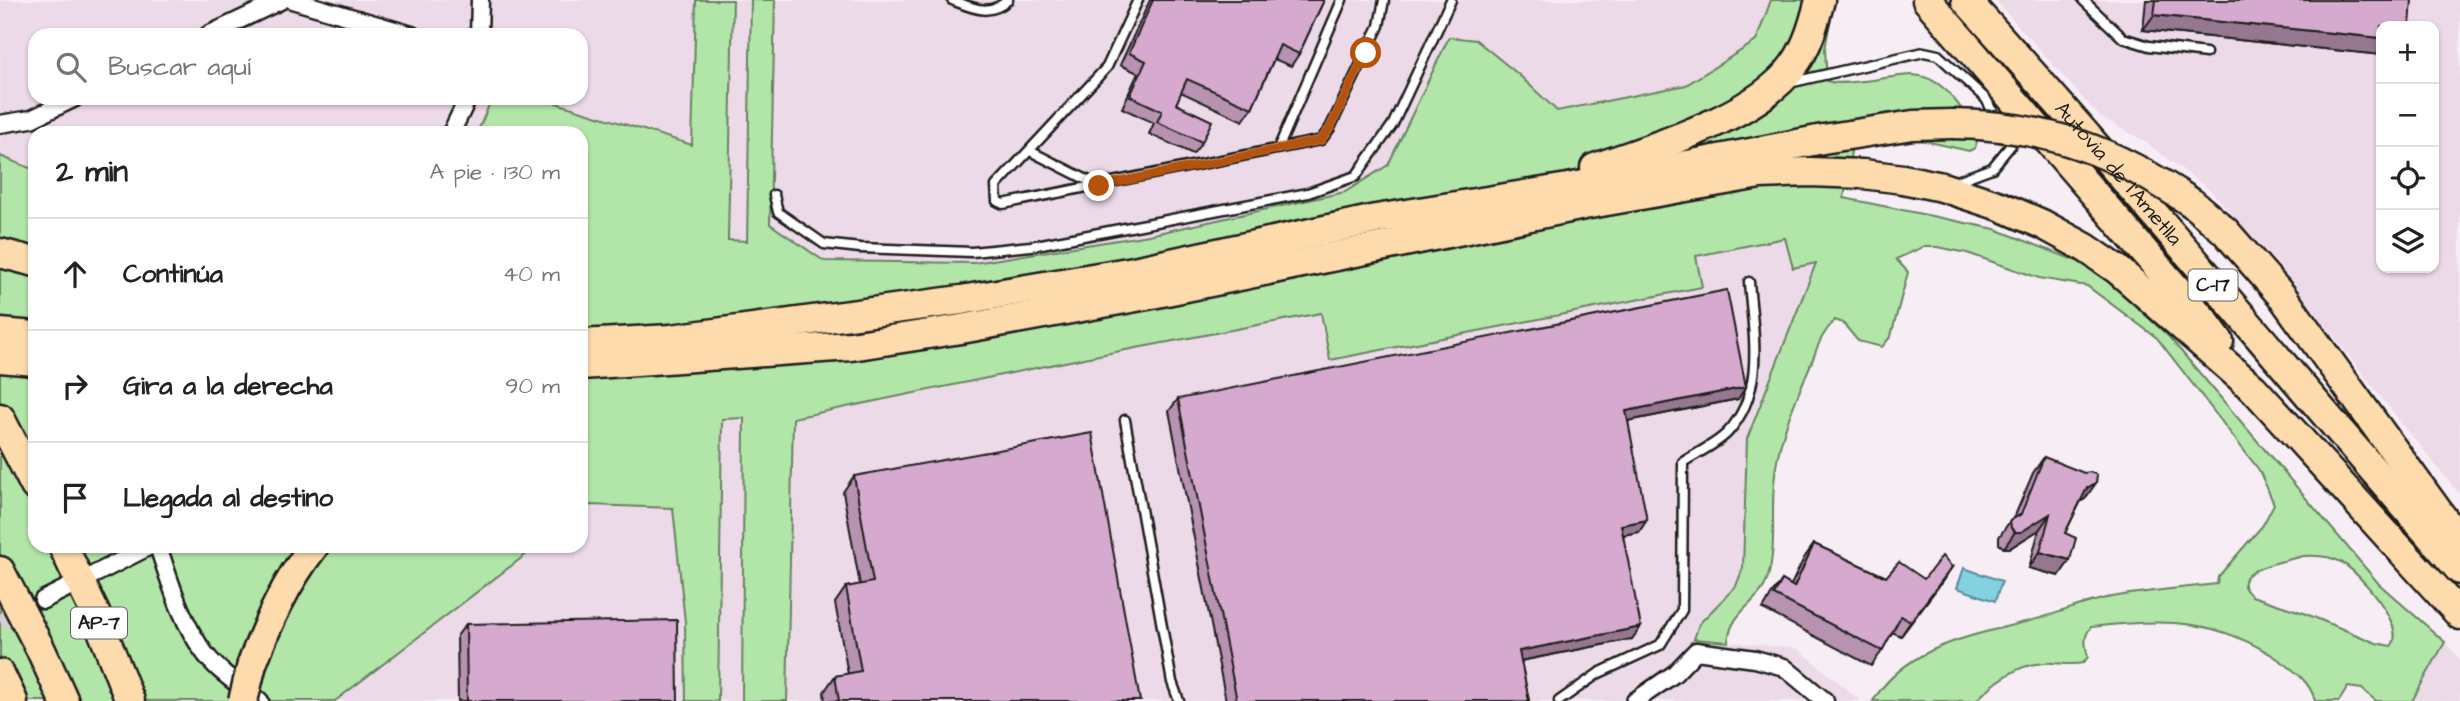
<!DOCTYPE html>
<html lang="es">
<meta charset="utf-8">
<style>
body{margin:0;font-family:"Architects Daughter",sans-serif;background:#f6f6f6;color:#222}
.controls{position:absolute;right:21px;top:21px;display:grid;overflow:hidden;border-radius:14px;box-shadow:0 2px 5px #0004}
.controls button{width:63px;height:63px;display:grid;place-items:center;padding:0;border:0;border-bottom:2px solid #e0e0e0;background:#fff;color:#222;font:35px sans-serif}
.stop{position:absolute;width:21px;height:21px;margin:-16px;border:5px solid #b45309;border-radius:50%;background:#fff}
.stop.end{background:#b45309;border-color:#fff;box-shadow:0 2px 7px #0008}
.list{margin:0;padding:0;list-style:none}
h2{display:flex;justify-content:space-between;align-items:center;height:91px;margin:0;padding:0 28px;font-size:30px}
h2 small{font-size:23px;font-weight:400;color:#767676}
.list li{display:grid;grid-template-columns:46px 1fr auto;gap:21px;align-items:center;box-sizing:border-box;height:112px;padding:0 28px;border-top:2px solid #e0e0e0}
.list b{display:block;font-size:26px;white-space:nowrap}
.list em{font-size:23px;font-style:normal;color:#767676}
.icon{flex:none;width:38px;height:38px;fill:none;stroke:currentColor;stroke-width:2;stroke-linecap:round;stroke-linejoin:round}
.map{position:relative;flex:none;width:2460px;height:701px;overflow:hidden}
.search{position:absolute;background:#fff;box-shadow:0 2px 5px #0004;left:28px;top:28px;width:560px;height:77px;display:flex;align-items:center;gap:18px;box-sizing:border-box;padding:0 24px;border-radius:21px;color:#767676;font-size:26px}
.panel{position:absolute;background:#fff;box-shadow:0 2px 5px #0004;left:28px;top:126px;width:560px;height:427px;border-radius:21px}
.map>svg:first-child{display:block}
</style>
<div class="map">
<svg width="2460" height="701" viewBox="0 0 2460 701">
<rect width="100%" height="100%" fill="#f7eef5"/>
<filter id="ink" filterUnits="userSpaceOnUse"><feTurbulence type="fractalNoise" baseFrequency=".0143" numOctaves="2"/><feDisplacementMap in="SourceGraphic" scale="14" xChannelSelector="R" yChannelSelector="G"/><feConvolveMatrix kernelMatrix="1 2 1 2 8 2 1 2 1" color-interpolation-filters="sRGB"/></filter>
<g filter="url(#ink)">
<path fill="#eddae9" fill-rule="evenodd" d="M 0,0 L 696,0 L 692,145 L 540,98 L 581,98 L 581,35 L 35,35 L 35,98 L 492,98 L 477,133 L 35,133 L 35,170 L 0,156 Z
M 733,0 L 751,0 L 747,241 L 728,241 Z
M 775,0 L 1771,0 L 1756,41 L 1686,85 L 1557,111 L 1518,74 L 1449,37 L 1388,166 L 1345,192 L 1149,235 L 974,263 L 824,261 L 769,224 Z
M 1995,0 L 2460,0 L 2460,495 L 2386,404 L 2276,262 L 2210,190 L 2142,140 L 2100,117 ZM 2381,26 L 2434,26 L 2434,268 L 2381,268 Z
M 1786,237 L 1816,262 L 1747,439 L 1743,568 L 1736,586 L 1699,624 L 1695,639 L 1797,648 L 1861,701 L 787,701 L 793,419 L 1094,356 L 1321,313 L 1331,360 L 1701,287 L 1696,256 Z
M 744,418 L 742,701 L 718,701 L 722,419 Z
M 590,505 L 673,508 L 685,622 L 686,701 L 335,701 L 537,546 L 581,546 L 581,512 Z
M 2445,642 L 2460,659 L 2460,701 L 2412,701 Z"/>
<path fill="#b2e6a8" stroke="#678162" stroke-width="2" fill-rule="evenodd" d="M 696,0 L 733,0 L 728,240 L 747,241 L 751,0 L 775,0 L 770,224 L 824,261 L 974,263 L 1149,235 L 1345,192 L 1388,165 L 1449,37 L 1476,40 L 1518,74 L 1557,111 L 1686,85 L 1756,41 L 1771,0 L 1834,0 L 1825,49 L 1827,81 C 1838,85 1852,82 1864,81 C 1880,80 1897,75 1913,75 C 1945,76 1962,111 1979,134 L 1975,148 L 1969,151 L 1855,125 L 1844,198 L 1995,229 L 2097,269 L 2169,337 L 2379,584 L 2445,642 L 2412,701 L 2376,701 L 2362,689 L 2348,687 L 2339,701 L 2315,701 C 2311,683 2295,671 2281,661 C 2218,618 2164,618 2091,627 C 2083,637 2085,645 2088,657 L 2083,663 C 2069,666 2057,662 2044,663 C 2018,664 1993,683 1976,701 L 1873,701 C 1906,646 1971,636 2029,621 C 2055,615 2079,604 2106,598 C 2142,591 2180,588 2217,584 L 2218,577 L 2263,525 L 2274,504 L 2259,470 L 2157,338 L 2087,286 L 2039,278 L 1967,253 L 1938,247 L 1923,247 L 1896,259 L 1908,272 L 1891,336 L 1882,347 L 1858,341 L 1843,323 L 1835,320 C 1824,331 1819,342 1814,356 C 1797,398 1777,438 1774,484 C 1771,515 1777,550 1767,580 C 1760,603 1731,609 1728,642 L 1694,639 L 1699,624 L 1736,586 L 1743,568 L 1747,439 L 1816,263 L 1793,268 L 1785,238 L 1696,256 L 1702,287 L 1330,360 L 1321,313 L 1094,356 L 793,418 L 787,701 L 742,701 L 744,418 L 722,419 L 718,701 L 686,701 L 685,622 L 673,508 L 590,505 L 581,512 L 581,133 L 477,133 L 492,98 L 540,98 L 692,145 ZM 2303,556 C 2316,555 2330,556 2341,562 C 2359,572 2408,628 2391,646 L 2376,643 L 2304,613 L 2252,596 C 2220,570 2291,560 2303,556 Z
M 0,156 L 35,170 L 35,546 L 537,546 L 335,701 L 0,701 Z"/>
<path fill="#83d1e1" stroke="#5a8992" stroke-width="2" d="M 1964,568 L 2002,581 L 1995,601 L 1957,588 Z"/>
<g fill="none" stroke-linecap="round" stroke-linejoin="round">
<path stroke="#d6ced4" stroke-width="16" stroke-dasharray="16 8" stroke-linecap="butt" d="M 0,622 L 43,600"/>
<g stroke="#1c1c1c" stroke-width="13">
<path id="lane" d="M 952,0 C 973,8 989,17 1008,0
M 1138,0 L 1107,67 L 996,186 L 997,201 L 1003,204 L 1321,140 L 1330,128 L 1379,26 L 1384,0
M 2083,0 L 2123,38 L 2149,46 L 2206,53
M 1789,83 L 1924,52 L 1938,55 L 1986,99 L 1998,121
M 1278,149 L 1342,0
M 1030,151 L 1099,186
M 1954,182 L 1992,168 L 2011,145 L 2006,135
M 774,195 L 778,212 L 824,244 L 860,248 L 972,252 L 1031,246 L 1308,193 L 1356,176 L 1393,124 L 1451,0
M 1125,420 L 1172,682 L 1179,701
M 1559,701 L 1599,673 L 1660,645 L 1682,610 L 1683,462 C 1697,453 1717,444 1728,432 C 1766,390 1753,334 1749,282"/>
</g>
<g stroke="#1c1c1c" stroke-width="21">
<path id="street" d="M 292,0 L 412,35
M 208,35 L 282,0
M 479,35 L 480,0
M 0,124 L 31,119 L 75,98
M 451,133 L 468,98
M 158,546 C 170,582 182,624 206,655 C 220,673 242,687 260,701
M 95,574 L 150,546
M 43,600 L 69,587
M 1635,701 L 1674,674 L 1696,651 L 1755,659 L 1784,667 L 1825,701"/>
</g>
<g stroke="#1c1c1c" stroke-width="33">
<g id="highway">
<path d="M 1927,0 L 2205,322 L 2219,341"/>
<path id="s1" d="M 1966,0 C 2135,186 2294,381 2460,570"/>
<path d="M 1595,168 C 1653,147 1759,116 1794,65 C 1808,46 1814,23 1820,0"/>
<path d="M 2192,203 L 2225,231 L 2282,296 L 2460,542"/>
<path d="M 0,253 L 35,262"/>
<path d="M 0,333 L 35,336"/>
<path d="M 581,344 L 671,339 L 961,300 L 1134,271 L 1376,219 L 1568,188 L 1823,139 L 1913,125 L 1952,124"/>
<path d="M 0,358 L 35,361"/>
<path d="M 581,365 L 851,346 L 961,329 L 1147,295 L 1584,205 L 1760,174 L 1810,172 L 1863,174 L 1903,179 L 1942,187 L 2000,206 L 2042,224 L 2086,248 L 2118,270 L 2254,389 L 2460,615"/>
<path d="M 0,418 L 35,486"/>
<path d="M 63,546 L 96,615 L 130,701"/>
<path d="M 0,571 L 41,650 L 64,701"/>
<path d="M 252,664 C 268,622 286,582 314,546"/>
<path d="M 0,674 L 13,701"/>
</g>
</g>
<use href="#lane" stroke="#fff" stroke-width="8"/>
<use href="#street" stroke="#fff" stroke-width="16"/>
<use href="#highway" stroke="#fddbac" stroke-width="28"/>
<g stroke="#1c1c1c" stroke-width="33" stroke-linecap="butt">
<path id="highway-bridge" d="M 1952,124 C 2046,125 2115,151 2192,203
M 243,701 L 252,664"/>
</g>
<use href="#highway-bridge" stroke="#fddbac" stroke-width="28"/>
</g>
<path fill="#b792b1" stroke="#1c1c1c" stroke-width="2" d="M 1150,0 L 1324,0 L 1299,54 L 1291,66 L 1274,59 L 1252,108 L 1243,121 L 1181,92 L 1176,104 L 1202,142 L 1193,154 L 1149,134 L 1154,123 L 1122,108 L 1138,73 L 1120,65 Z
M 2146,0 L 2412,0 L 2381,26 L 2381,55 L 2143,30 Z
M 1178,399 L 1738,399 L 1628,421 L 1639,532 L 1623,535 L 1632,639 L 1521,661 L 1529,701 L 1226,701 L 1169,411 Z
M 2044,457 L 2085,499 L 2081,501 L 2065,533 L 2059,576 L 2029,568 L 2039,530 L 2010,548 L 2004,548 L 1999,544 L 1999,537 L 2010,521 L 2014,518 L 2033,473 Z
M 854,476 L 1140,701 L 825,701 L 824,692 L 835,676 L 848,674 L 835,603 L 846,587 L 860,585 L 843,492 Z
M 1814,544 L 1886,577 L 1924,579 L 1952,567 L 1901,636 L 1892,632 L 1882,651 L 1871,666 L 1763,609 L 1771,595 L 1782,580 L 1791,585 L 1804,558 Z
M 466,624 L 678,701 L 458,701 L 457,636 Z"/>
<path fill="#957790" stroke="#1c1c1c" stroke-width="2" d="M 2154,15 L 2381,38 L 2381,55 L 2143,30 Z
M 1746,387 L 1738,399 L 1618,423 L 1626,411 Z
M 2096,483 L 2085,499 L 2076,504 L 2087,488 Z
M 2050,514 L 2039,530 L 2010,548 L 2004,548 L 2015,532 Z
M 1647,520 L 1639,532 L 1612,537 L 1621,525 Z
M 2040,552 L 2070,560 L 2059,576 L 2029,568 Z
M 1952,567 L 1942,582 L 1901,636 L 1911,621 Z
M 1641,627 L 1632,639 L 1510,663 L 1519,651 Z"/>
<path fill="#d5aace" stroke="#1c1c1c" stroke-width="2" d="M 1153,0 L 1324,0 L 1299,54 L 1280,45 L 1252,108 L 1187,79 L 1176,104 L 1212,121 L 1202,142 L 1157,122 L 1162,111 L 1130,96 L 1146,61 L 1129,53 Z
M 2156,0 L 2412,0 L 2410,26 L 2381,26 L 2381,38 L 2154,15 Z
M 1727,290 L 1746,387 L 1626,411 L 1647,520 L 1621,525 L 1641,627 L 1519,651 L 1529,701 L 1237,701 L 1178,399 Z
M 1092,433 L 1140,701 L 839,701 L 835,676 L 861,671 L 846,587 L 873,582 L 854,476 Z
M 2044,457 L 2084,473 L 2090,472 L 2097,475 L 2096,483 L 2087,488 L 2065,533 L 2076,538 L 2070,560 L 2040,552 L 2050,514 L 2021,532 L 2015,532 L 2011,528 L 2010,521 L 2021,514 Z
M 1814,544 L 1886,577 L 1899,562 L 1924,579 L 1942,556 L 1952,567 L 1911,621 L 1901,616 L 1882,651 L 1774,595 L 1782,580 L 1794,587 Z
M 677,620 L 678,701 L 467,701 L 466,624 Z"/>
</g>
<g fill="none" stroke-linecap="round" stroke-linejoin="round" filter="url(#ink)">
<path stroke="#b45309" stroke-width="9" d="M 1099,186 L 1321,140 L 1330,128 L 1366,53"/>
</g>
<g text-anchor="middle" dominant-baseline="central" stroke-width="5" stroke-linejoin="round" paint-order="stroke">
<g fill="#fff" stroke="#606060" stroke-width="2">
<rect x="2188.5" y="269.5" width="49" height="31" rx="5"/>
<rect x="71" y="607.5" width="56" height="31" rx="5"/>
</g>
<g font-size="19" font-weight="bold" fill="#1c1c1c">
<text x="2213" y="285">C-17</text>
<text x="99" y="623">AP-7</text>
</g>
<g font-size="21" fill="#1c1c1c" stroke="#fff">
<text stroke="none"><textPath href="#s1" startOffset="231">Autovia de l'Ametlla</textPath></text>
</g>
</g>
</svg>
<div class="controls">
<button>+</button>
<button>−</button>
<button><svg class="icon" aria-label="locate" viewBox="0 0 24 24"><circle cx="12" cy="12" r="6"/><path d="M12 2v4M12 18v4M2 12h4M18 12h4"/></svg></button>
<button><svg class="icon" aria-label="layers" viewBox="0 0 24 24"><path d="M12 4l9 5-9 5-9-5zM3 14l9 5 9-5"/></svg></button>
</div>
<div class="stop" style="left:1366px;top:53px"></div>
<div class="stop end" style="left:1099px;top:186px"></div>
<div class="search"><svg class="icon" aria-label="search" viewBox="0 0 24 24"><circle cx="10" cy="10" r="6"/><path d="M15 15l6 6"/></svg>Buscar aquí</div>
<section class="panel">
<h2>2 min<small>A pie · 130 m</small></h2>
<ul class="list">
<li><svg class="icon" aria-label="ahead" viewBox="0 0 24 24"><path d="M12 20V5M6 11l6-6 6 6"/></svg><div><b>Continúa</b></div><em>40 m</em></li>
<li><svg class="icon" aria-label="right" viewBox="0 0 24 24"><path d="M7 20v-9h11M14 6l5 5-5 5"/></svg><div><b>Gira a la derecha</b></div><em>90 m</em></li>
<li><svg class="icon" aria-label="arrive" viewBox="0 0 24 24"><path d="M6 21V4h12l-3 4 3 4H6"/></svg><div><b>Llegada al destino</b></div></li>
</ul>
</section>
</div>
